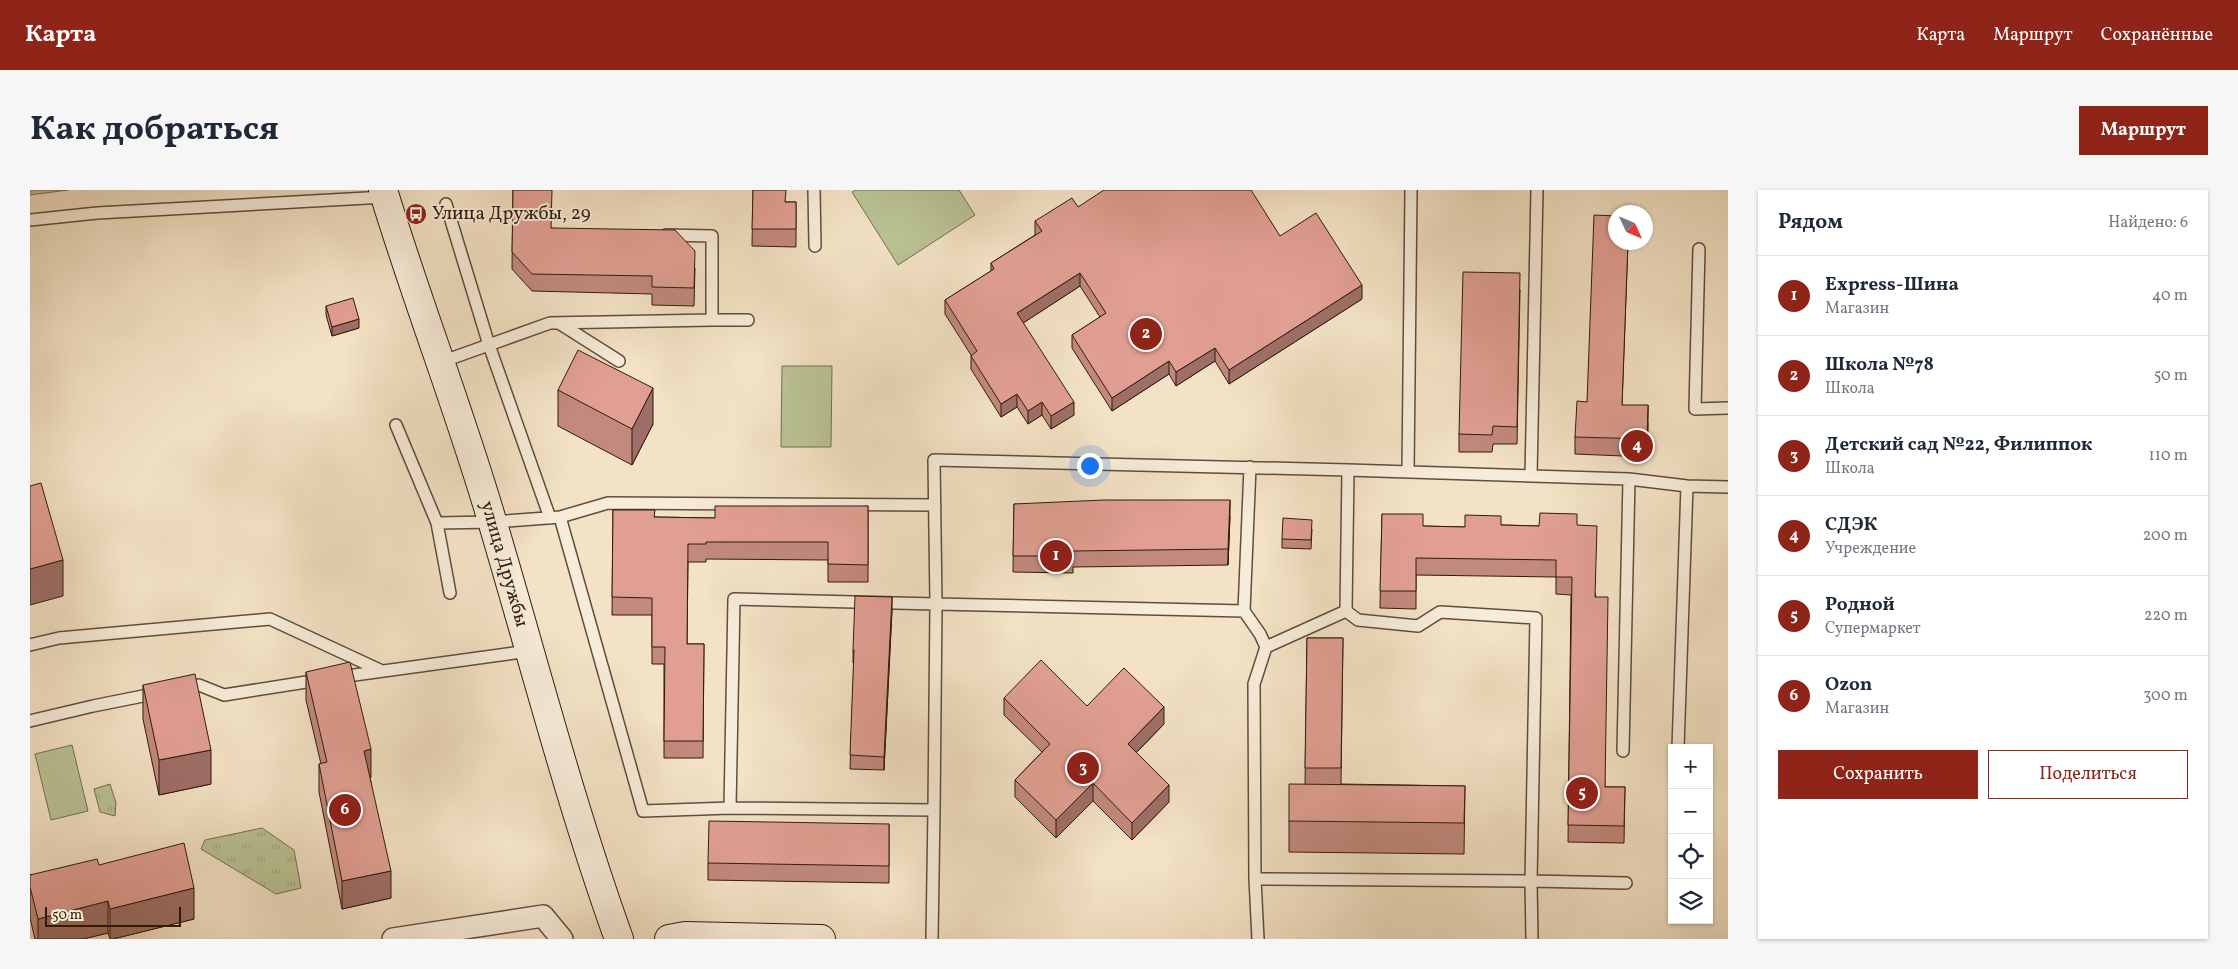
<!DOCTYPE html>
<html lang="ru">
<meta charset="utf-8">
<style>
body{margin:0;font-family:Vollkorn,serif;background:#f6f6f7;color:#1f2937}
.controls{position:absolute;right:15px;bottom:15px;display:grid;overflow:hidden;border-radius:0px;box-shadow:0 1px 4px #0004}
.controls button{width:45px;height:45px;display:grid;place-items:center;padding:0;border:0;border-bottom:1px solid #e0e1e3;background:#fff;color:#1f2937;font:25px sans-serif}
.compass{position:absolute;left:1578px;top:15px;width:45px;height:45px;border-radius:50%;background:#fff;box-shadow:0 1px 4px #0004;rotate:134deg}
.scale{position:absolute;left:15px;bottom:12px;width:136px;box-sizing:border-box;padding-left:5px;border:2px solid #301b0b;border-top:0;font-size:14px;line-height:18px;white-space:nowrap;color:#301b0b;-webkit-text-stroke:4px #f7ecd9;paint-order:stroke}
.you{position:absolute;left:1059px;top:275px;width:18px;height:18px;margin:-12px;border:4px solid #fff;border-radius:50%;background:#1a73e8;box-shadow:0 0 0 8px #1a73e833}
.badge{display:grid;place-items:center;width:32px;height:32px;border-radius:50%;background:#8f2418;color:#fff;font-size:16px;font-weight:700}
.pin{position:absolute;translate:-50% -50%;border:2px solid #fff;box-shadow:0 1px 5px #0006}
.list{margin:0;padding:0;list-style:none}
h2{display:flex;justify-content:space-between;align-items:center;height:65px;margin:0;padding:0 20px;font-size:21px}
h2 small{font-size:16px;font-weight:400;color:#747a83}
.list li{display:grid;grid-template-columns:32px 1fr auto;gap:15px;align-items:center;box-sizing:border-box;height:80px;padding:0 20px;border-top:1px solid #e0e1e3}
.list b{display:block;font-size:19px;white-space:nowrap}
.list p{margin:0;font-size:16px;white-space:nowrap;color:#747a83}
.list em{font-size:16px;font-style:normal;color:#747a83}
.actions{display:flex;gap:10px;padding:15px 20px}
.actions a{flex:1;padding:11px 0;border:1px solid #8f2418;border-radius:0px;text-align:center;font-size:18px;color:#8f2418}
.actions .main{background:#8f2418;color:#fff}
.icon{flex:none;width:28px;height:28px;fill:none;stroke:currentColor;stroke-width:2;stroke-linecap:round;stroke-linejoin:round}
.map{position:relative;flex:none;width:1698px;height:749px;overflow:hidden;border-radius:0px}
header{display:flex;align-items:center;gap:30px;box-sizing:border-box;height:70px;padding:0 25px;background:#8f2418;color:#fff}
header strong{font-size:24px}
nav{display:flex;gap:28px;margin-inline-start:auto;font-size:18px}
.intro{display:flex;align-items:center;justify-content:space-between;box-sizing:border-box;height:120px;padding:0 30px}
h1{margin:0;font-size:35px}
.button{padding:12px 22px;border-radius:0px;background:#8f2418;color:#fff;font-size:18px;font-weight:700}
main{display:flex;gap:30px;padding:0 30px}
aside{flex:1;background:#fff;border-radius:0px;box-shadow:0 1px 4px #0004}
.map>svg:first-child{display:block}
</style>
<header>
<strong>Карта</strong>
<nav><a>Карта</a><a>Маршрут</a><a>Сохранённые</a></nav>
</header>
<div class="intro"><h1>Как добраться</h1><a class="button">Маршрут</a></div>
<main>
<div class="map">
<svg width="1698" height="749" viewBox="0 0 1698 749">
<defs>
<pattern id="grass-tufts" width="24" height="20" patternUnits="userSpaceOnUse" patternTransform="scale(1.25)"><rect width="24" height="20" fill="#bac395"/><path d="M3 7l-1-3M5 7V3M7 7l1-3M15 17l-1-3M17 17v-4M19 17l1-3" fill="none" stroke="#a0a77f"/></pattern>
</defs>
<rect width="100%" height="100%" fill="#f3e2c5"/>
<filter id="stains"><feTurbulence type="fractalNoise" baseFrequency=".004" numOctaves="4"/><feColorMatrix values="0 0 0 0 .2 0 0 0 0 .09 0 0 0 0 .02 0 0 0 .5 -.17"/></filter>
<radialGradient id="worn" r=".72"><stop offset=".6" stop-color="#630" stop-opacity="0"/><stop offset="1" stop-color="#630" stop-opacity=".3"/></radialGradient>
<path fill="url(#grass-tufts)" stroke="#756f50" d="M 80,594 L 86,613 L 85,626 L 70,622 L 64,599 Z
M 232,638 L 264,660 L 271,698 L 246,704 L 171,659 L 175,650 Z"/>
<path fill="#bac395" stroke="#756f50" d="M 0,0 L 38,0 L 0,5 Z
M 826,0 L 929,0 L 945,25 L 868,75 L 822,2 Z
M 752,176 L 802,176 L 801,257 L 751,257 Z
M 42,555 L 58,621 L 21,630 L 5,564 Z"/>
<g fill="none" stroke-linecap="round" stroke-linejoin="round">
<g stroke="#614d3a" stroke-width="14">
<path id="lane" d="M 784,0 L 785,56
M 416,14 L 459,155 L 520,328
M 0,30 L 67,23 L 355,7
M 1669,59 L 1665,219 L 1698,218
M 682,130 L 718,130
M 529,133 L 589,171
M 411,172 L 520,133 L 682,130 L 682,46 L 636,45
M 366,235 L 407,333
M 1220,277 L 1214,421 L 1230,444 L 1236,457 L 1224,494 L 1225,689 L 1228,749
M 1378,282 L 1381,0
M 1501,286 L 1507,0
M 530,327 L 613,621 L 700,618
M 420,403 L 407,333 L 463,332 L 530,327 L 578,313 L 905,315
M 0,455 L 29,448 L 240,429 L 352,481
M 1236,457 L 1316,421
M 310,487 L 499,461
M 153,499 L 169,495 L 194,505 L 289,490
M 0,531 L 63,516 L 128,503
M 1648,558 L 1657,296
M 1593,561 L 1599,289
M 904,620 L 906,414 L 1214,421
M 1225,689 L 1501,691 L 1596,693
M 902,749 L 904,620 L 700,618 L 704,409 L 906,414 L 904,270 L 1318,280
M 1502,749 L 1501,691 L 1506,428 L 1410,422 L 1388,436 L 1328,430 L 1316,421 L 1318,280 L 1599,289 L 1657,296 L 1698,297"/>
</g>
<g stroke="#614d3a" stroke-width="24">
<path id="street" d="M 363,749 L 513,726 L 532,749"/>
</g>
<g stroke="#301b0b" stroke-width="30">
<path id="secondary" d="M 353,0 C 387,112 430,221 463,334 C 504,472 540,613 589,749
M 639,749 L 655,746 L 791,749"/>
</g>
<use href="#lane" stroke="#f7ecd9" stroke-width="11"/>
<use href="#street" stroke="#f7ecd9" stroke-width="21"/>
<use href="#secondary" stroke="#f7ecd9" stroke-width="28"/>
</g>
<path fill="#c2897e" stroke="#301b0b" d="M 483,0 L 522,38 L 665,78 L 664,116 L 622,115 L 622,104 L 502,101 L 482,79 Z
M 723,0 L 756,12 L 766,12 L 766,57 L 722,56 Z
M 1048,17 L 1250,46 L 1332,109 L 1199,194 L 1185,171 L 1146,196 L 1139,184 L 1082,221 L 1042,158 L 1042,145 L 1070,127 L 1050,96 L 993,133 L 1044,225 L 1021,239 L 1012,225 L 998,234 L 987,217 L 971,227 L 941,179 L 941,165 L 915,124 L 915,110 L 961,81 L 961,73 L 1005,45 L 1005,31 Z
M 1598,52 L 1592,215 L 1618,233 L 1617,267 L 1545,264 L 1545,247 L 1557,212 Z
M 1490,100 L 1487,254 L 1463,254 L 1462,262 L 1429,262 L 1429,244 Z
M 296,116 L 329,138 L 302,146 L 296,125 Z
M 528,200 L 623,234 L 602,275 L 528,236 Z
M 984,314 L 1200,326 L 1198,375 L 1043,377 L 1043,383 L 983,382 Z
M 838,316 L 838,392 L 798,392 L 798,370 L 676,369 L 676,372 L 658,372 L 657,454 L 674,454 L 673,568 L 634,568 L 634,474 L 622,474 L 622,425 L 582,425 L 583,320 L 625,327 L 685,328 Z
M 1352,324 L 1393,336 L 1435,337 L 1471,335 L 1509,336 L 1547,335 L 1566,407 L 1575,597 L 1595,597 L 1594,653 L 1538,652 L 1541,405 L 1526,404 L 1526,387 L 1386,385 L 1386,419 L 1350,418 Z
M 1282,339 L 1281,359 L 1252,358 L 1252,349 Z
M 862,420 L 854,580 L 820,579 L 824,473 L 823,473 L 823,460 Z
M 1277,448 L 1313,448 L 1311,594 L 1435,596 L 1434,664 L 1259,662 L 1259,631 L 1275,594 Z
M 276,482 L 341,587 L 340,587 L 361,708 L 312,719 L 289,602 L 289,574 L 291,574 L 276,510 Z
M 113,495 L 181,594 L 129,605 L 113,529 Z
M 974,508 L 1057,516 L 1134,534 L 1106,563 L 1139,612 L 1102,650 L 1063,611 L 1026,648 L 985,607 L 985,590 L 1012,562 L 974,525 Z
M 859,634 L 859,693 L 678,690 L 678,673 Z
M 69,675 L 164,729 L 83,749 L 80,749 L 78,743 L 53,749 L 5,749 L 0,728 L 0,685 Z"/>
<path fill="#9e6f67" stroke="#301b0b" d="M 1050,83 L 1050,96 L 987,137 L 987,123 Z
M 1332,95 L 1332,109 L 1199,194 L 1199,180 Z
M 329,129 L 329,138 L 302,146 L 302,137 Z
M 1185,158 L 1185,171 L 1146,196 L 1146,182 Z
M 1139,171 L 1139,184 L 1082,221 L 1082,208 Z
M 623,198 L 623,234 L 602,275 L 602,239 Z
M 987,204 L 987,217 L 971,227 L 971,214 Z
M 1012,212 L 1012,225 L 998,234 L 998,221 Z
M 1044,212 L 1044,225 L 1021,239 L 1021,226 Z
M 1618,215 L 1618,233 L 1617,267 L 1617,249 Z
M 1200,310 L 1200,326 L 1198,375 L 1198,359 Z
M 33,370 L 33,406 L 0,415 L 0,379 Z
M 862,407 L 862,420 L 854,580 L 854,567 Z
M 1134,517 L 1134,534 L 1098,571 L 1098,554 Z
M 341,559 L 341,587 L 334,589 L 334,561 Z
M 181,560 L 181,594 L 129,605 L 129,570 Z
M 1063,593 L 1063,611 L 1026,648 L 1026,630 Z
M 1139,595 L 1139,612 L 1102,650 L 1102,633 Z
M 361,681 L 361,708 L 312,719 L 312,691 Z
M 164,698 L 164,729 L 83,749 L 80,749 L 80,719 Z
M 78,711 L 78,743 L 53,749 L 8,749 L 8,729 Z"/>
<path fill="#e19f93" stroke="#301b0b" d="M 483,0 L 522,0 L 521,38 L 645,40 L 665,61 L 664,98 L 622,97 L 622,86 L 502,84 L 482,62 Z
M 723,0 L 756,0 L 755,12 L 766,12 L 766,39 L 722,39 Z
M 1074,0 L 1221,0 L 1250,46 L 1286,23 L 1332,95 L 1199,180 L 1185,158 L 1146,182 L 1139,171 L 1082,208 L 1042,145 L 1076,123 L 1050,83 L 987,123 L 1044,212 L 1021,226 L 1012,212 L 998,221 L 987,204 L 971,214 L 941,166 L 947,161 L 915,110 L 964,79 L 961,73 L 1012,41 L 1005,31 L 1042,8 L 1048,17 Z
M 1564,25 L 1586,26 L 1586,52 L 1598,52 L 1592,215 L 1618,215 L 1617,249 L 1545,247 L 1547,211 L 1557,212 Z
M 1433,82 L 1490,83 L 1487,237 L 1463,236 L 1462,245 L 1429,244 Z
M 323,108 L 329,129 L 302,137 L 296,116 Z
M 548,160 L 623,198 L 602,239 L 528,200 Z
M 11,293 L 33,370 L 0,379 L 0,296 Z
M 1074,310 L 1200,310 L 1198,359 L 1043,361 L 1043,366 L 983,366 L 984,314 Z
M 685,316 L 838,316 L 838,375 L 798,374 L 798,352 L 676,352 L 676,354 L 658,354 L 657,454 L 674,454 L 673,551 L 634,551 L 635,457 L 622,457 L 622,408 L 582,407 L 583,320 L 625,320 L 624,327 L 685,328 Z
M 1510,323 L 1547,324 L 1547,335 L 1567,336 L 1565,407 L 1578,407 L 1575,597 L 1595,597 L 1594,636 L 1538,635 L 1542,387 L 1526,387 L 1526,370 L 1386,368 L 1386,401 L 1350,401 L 1352,324 L 1393,324 L 1393,336 L 1435,337 L 1435,325 L 1471,326 L 1471,335 L 1509,336 Z
M 1253,328 L 1282,330 L 1281,350 L 1252,349 Z
M 825,406 L 862,407 L 854,567 L 820,565 L 824,460 L 823,460 Z
M 1277,448 L 1313,448 L 1311,578 L 1275,578 Z
M 1011,470 L 1057,516 L 1094,478 L 1134,517 L 1098,554 L 1139,595 L 1102,633 L 1063,593 L 1026,630 L 985,590 L 1020,554 L 974,508 Z
M 320,472 L 341,559 L 334,561 L 361,681 L 312,691 L 289,574 L 297,572 L 276,482 Z
M 165,484 L 181,560 L 129,570 L 113,495 Z
M 1259,594 L 1435,596 L 1434,633 L 1259,631 Z
M 679,631 L 859,634 L 859,676 L 678,673 Z
M 154,653 L 164,698 L 80,719 L 78,711 L 8,729 L 0,697 L 0,685 L 67,669 L 69,675 Z"/>
<defs>
<g id="bus-disc" transform="scale(1.125)"><circle r="9.5" fill="#8f2418" stroke="#f7ecd9"/><path d="M-5-6H5V4H4V6H2V4H-2V6H-4V4H-5ZM-3.5-4V0h7V-4ZM-3.5 1.2v1.5H-2V1.2ZM2 1.2v1.5H3.5V1.2Z" fill="#fff"/></g>
</defs>
<g fill-rule="evenodd">
<use href="#bus-disc" x="386" y="24"/>
</g>
<g text-anchor="middle" dominant-baseline="central" stroke-width="4" stroke-linejoin="round" paint-order="stroke">
<g font-size="19" fill="#301b0b" stroke="#f7ecd9" text-anchor="start">
<text x="402" y="24">Улица Дружбы, 29</text>
</g>
<g font-size="19" fill="#301b0b" stroke="#f7ecd9">
<text transform="translate(474 374) rotate(74)">улица Дружбы</text>
</g>
</g>
<rect width="100%" height="100%" filter="url(#stains)"/>
<rect width="100%" height="100%" fill="url(#worn)"/>
</svg>
<div class="controls">
<button>+</button>
<button>−</button>
<button><svg class="icon" aria-label="locate" viewBox="0 0 24 24"><circle cx="12" cy="12" r="6"/><path d="M12 2v4M12 18v4M2 12h4M18 12h4"/></svg></button>
<button><svg class="icon" aria-label="layers" viewBox="0 0 24 24"><path d="M12 4l9 5-9 5-9-5zM3 14l9 5 9-5"/></svg></button>
</div>
<svg class="compass" viewBox="-18 -18 36 36"><path d="M0-13l5 13h-10z" fill="#e53935"/><path d="M0 13l5-13h-10z" fill="#747a83"/></svg>
<div class="scale">50 m</div>
<div class="you"></div>
<div class="pin badge" style="left:1026px;top:366px">1</div>
<div class="pin badge" style="left:1116px;top:144px">2</div>
<div class="pin badge" style="left:1053px;top:578px">3</div>
<div class="pin badge" style="left:1607px;top:256px">4</div>
<div class="pin badge" style="left:1552px;top:603px">5</div>
<div class="pin badge" style="left:315px;top:620px">6</div>
</div>
<aside>
<h2>Рядом<small>Найдено: 6</small></h2>
<ul class="list">
<li><span class="badge">1</span><div><b>Express-Шина</b><p>Магазин</p></div><em>40 m</em></li>
<li><span class="badge">2</span><div><b>Школа №78</b><p>Школа</p></div><em>50 m</em></li>
<li><span class="badge">3</span><div><b>Детский сад №22, Филиппок</b><p>Школа</p></div><em>110 m</em></li>
<li><span class="badge">4</span><div><b>СДЭК</b><p>Учреждение</p></div><em>200 m</em></li>
<li><span class="badge">5</span><div><b>Родной</b><p>Супермаркет</p></div><em>220 m</em></li>
<li><span class="badge">6</span><div><b>Ozon</b><p>Магазин</p></div><em>300 m</em></li>
</ul>
<div class="actions"><a class="main">Сохранить</a><a>Поделиться</a></div>
</aside>
</main>
